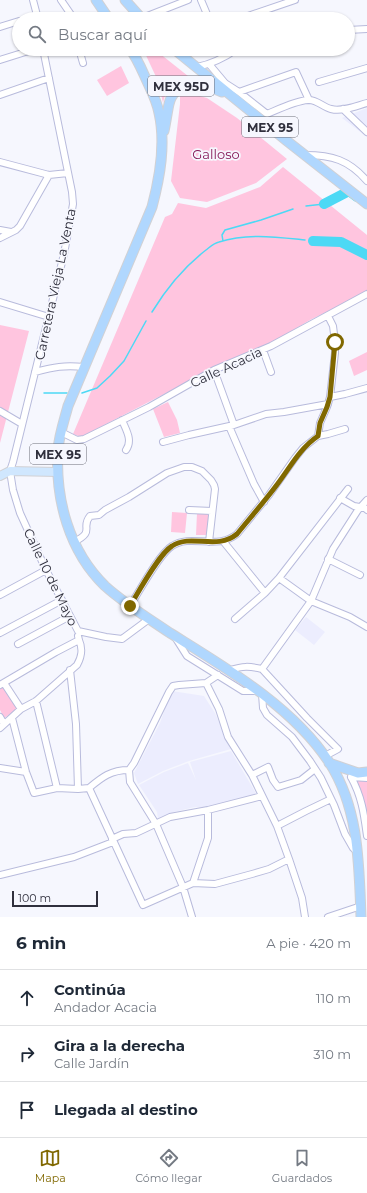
<!DOCTYPE html>
<html lang="es">
<meta charset="utf-8">
<style>
body{margin:0;font-family:Montserrat,sans-serif;background:#f2f2f3;color:#1f2937}
.scale{position:absolute;left:12px;bottom:10px;width:86px;box-sizing:border-box;padding-left:4px;border:2px solid #30303d;border-top:0;font-size:11px;line-height:14px;white-space:nowrap;color:#30303d;-webkit-text-stroke:3px #f6f7fe;paint-order:stroke}
.stop{position:absolute;width:12px;height:12px;margin:-9px;border:3px solid #806800;border-radius:50%;background:#fff}
.stop.end{background:#806800;border-color:#fff;box-shadow:0 1px 4px #0008}
.list{margin:0;padding:0;list-style:none}
h2{display:flex;justify-content:space-between;align-items:center;height:52px;margin:0;padding:0 16px;font-size:17px}
h2 small{font-size:13px;font-weight:400;color:#747a83}
.list li{display:grid;grid-template-columns:26px 1fr auto;gap:12px;align-items:center;box-sizing:border-box;height:56px;padding:0 16px;border-top:1px solid #e0e1e3}
.list b{display:block;font-size:15px;white-space:nowrap}
.list p{margin:0;font-size:13px;white-space:nowrap;color:#747a83}
.list em{font-size:13px;font-style:normal;color:#747a83}
.icon{flex:none;width:22px;height:22px;fill:none;stroke:currentColor;stroke-width:2;stroke-linecap:round;stroke-linejoin:round}
.map{position:relative;flex:none;width:367px;height:917px;overflow:hidden}
.search{position:absolute;background:#fff;box-shadow:0 1px 3px #0004;left:12px;right:12px;top:12px;height:44px;display:flex;align-items:center;gap:10px;box-sizing:border-box;padding:0 14px;border-radius:22px;color:#747a83;font-size:15px}
.sheet{height:220px;background:#fff}
nav{display:flex;justify-content:space-around;align-items:center;box-sizing:border-box;height:56px;border-top:1px solid #e0e1e3;background:#fff;font-size:11px;color:#747a83}
nav a{display:grid;justify-items:center;gap:2px}
nav .on{color:#806800}
.map>svg:first-child{display:block}
</style>
<div class="map">
<svg width="367" height="917" viewBox="0 0 367 917">
<rect width="100%" height="100%" fill="#f6f7fe"/>
<path fill="#ecedfe" d="M 367,108 L 367,137 L 342,118 Z
M 306,617 L 325,632 L 314,645 L 295,630 Z
M 172,691 L 204,696 L 215,713 L 231,749 L 189,761 L 163,771 L 138,784 L 134,773 L 160,723 L 170,694 Z
M 231,751 L 257,795 L 208,807 L 209,808 L 195,807 L 174,812 L 158,819 L 157,812 L 139,785 L 164,772 L 188,763 L 196,780 L 190,762 Z"/>
<path fill="#ffc5df" d="M 143,49 L 154,49 L 188,76 C 172,79 167,88 163,103 L 158,81 Z
M 121,66 L 129,83 L 107,96 L 97,80 Z
M 185,92 L 207,98 L 237,118 L 287,159 L 256,183 L 207,202 L 180,198 L 171,181 L 180,104 L 180,95 Z
M 283,167 L 367,235 L 367,292 L 310,320 L 270,344 L 228,361 L 81,437 L 73,434 L 165,217 L 172,214 L 178,203 L 206,208 L 260,187 Z
M 0,325 L 29,331 L 0,443 Z
M 367,352 L 367,370 L 354,376 L 349,361 Z
M 168,402 L 177,420 L 180,433 L 164,437 L 153,409 Z
M 172,512 L 187,513 L 185,533 L 171,532 Z
M 197,513 L 208,513 L 209,535 L 196,535 Z
M 4,687 L 18,709 L 4,718 L 0,710 L 0,688 Z
M 344,770 L 367,776 L 367,820 L 353,785 Z"/>
<g fill="none" stroke-linecap="round" stroke-linejoin="round">
<path stroke="#4cd9f5" stroke-width="1.5" d="M 306,206 L 324,204
M 223,241 L 222,235 L 225,230 L 261,220 L 293,209
M 152,312 C 166,289 184,267 206,250 C 210,247 214,243 219,242 C 247,233 276,237 305,240
M 44,393 L 67,393
M 82,393 L 97,388 L 110,376 L 124,361 L 146,321"/>
<path stroke="#4cd9f5" stroke-width="10" d="M 324,204 L 349,191 L 357,197
M 313,241 L 341,242 L 367,255"/>
<g stroke="#b8bbdc" stroke-width="8">
<path id="minor" d="M 33,0 L 38,19
M 61,0 L 74,19
M 201,0 L 209,19
M 142,18 L 188,0
M 25,19 L 37,15
M 239,19 L 295,0
M 0,27 L 19,21
M 348,30 L 367,29
M 43,49 L 72,192 L 73,204 L 64,254 L 13,462 L 10,471 L 13,490 L 20,513 L 46,570 L 78,631 L 106,637 L 122,639 L 149,619
M 79,49 L 83,63
M 0,60 L 35,49
M 209,64 L 225,83 L 239,92 L 267,114 C 279,109 295,101 308,100 C 316,99 323,107 331,109 C 342,112 356,106 367,103
M 197,67 C 212,64 224,58 237,49
M 319,82 L 367,68
M 239,92 L 296,72 L 309,100
M 0,95 L 49,78
M 343,109 L 367,132
M 305,155 C 332,155 349,160 367,181
M 0,162 L 49,175 L 68,173
M 0,230 L 11,232
M 0,238 L 16,230 L 20,226 L 49,175
M 0,302 L 49,317
M 263,350 L 271,372
M 214,370 L 234,425
M 35,372 C 54,367 64,365 84,367
M 330,397 L 345,394 L 367,388
M 0,411 L 22,424
M 122,420 C 126,430 133,440 126,450
M 229,426 L 254,484 L 264,502
M 61,432 L 77,440 L 84,439 L 149,407 L 214,370 L 271,346 L 367,294
M 318,436 L 320,423 L 327,407 L 330,397 L 335,353 L 335,342 L 333,326 L 328,316
M 163,442 L 189,435 L 234,425 L 266,414 L 284,412 L 328,404
M 340,498 L 354,506 L 365,508 L 367,510
M 189,510 L 212,511
M 223,541 L 265,593
M 74,542 C 96,531 80,528 90,516 L 99,515 L 105,510 L 129,497 L 167,473 L 184,467 L 192,467 L 202,471 L 211,480 L 214,485 L 215,489 L 209,542
M 328,559 L 360,575
M 279,578 L 311,601 L 350,617 L 367,627
M 0,595 L 46,570
M 130,606 C 139,592 159,554 172,546 C 192,533 216,551 237,534 L 269,495 L 295,458 L 303,448 L 318,436 L 328,434 L 345,429
M 235,619 L 265,593 L 279,578 L 348,489
M 0,633 L 62,600
M 175,637 L 187,656 L 243,691 L 257,691
M 18,644 L 70,616
M 262,669 L 311,601 L 333,549 L 358,510 L 367,500
M 262,669 L 307,718 L 338,749 L 325,756
M 70,670 L 76,724 L 78,789
M 230,670 C 243,666 249,666 262,669
M 4,683 L 21,709
M 206,683 L 219,709 L 228,737 L 252,775 L 277,826 L 289,859 L 302,898 L 305,917
M 0,685 L 56,652 L 79,640 L 78,636
M 262,694 L 263,708 L 267,715 L 292,737 L 310,761 L 321,778 L 334,805 L 345,834 L 353,848 L 357,852
M 36,701 L 57,788
M 0,717 L 4,724
M 12,718 L 26,772 L 34,793 L 57,788 L 78,789 L 89,788
M 0,728 L 21,709 L 36,701 L 77,665 C 82,656 83,649 79,640
M 0,768 L 26,772
M 129,770 L 130,782 L 156,824 L 183,887 L 192,917
M 129,770 L 134,763 L 169,692 L 173,686 L 179,685 L 206,683 L 218,675
M 252,775 L 268,767 L 273,780 L 278,787 L 301,780 L 315,769
M 351,777 C 362,797 364,814 367,836
M 351,777 L 367,778
M 89,788 L 143,905 L 193,883 L 215,884 L 252,874 L 269,869 L 289,859
M 89,788 C 102,777 111,770 129,770
M 277,826 L 306,811 L 331,799
M 112,839 L 123,834 L 136,833 L 170,817 L 208,810 L 262,796
M 0,875 L 74,857 L 113,842
M 193,883 L 208,838 L 208,810
M 328,917 L 361,906"/>
</g>
<g stroke="#d1d1d4" stroke-width="10">
<path id="major" d="M 0,476 L 10,471 L 58,472"/>
</g>
<g stroke="#d1d1d4" stroke-width="11">
<path id="highway" d="M 96,0 L 109,19
M 125,0 L 142,19
M 130,49 C 137,58 141,68 146,79 C 151,90 157,101 159,113 C 166,144 160,177 152,207 L 68,406 C 64,421 59,435 58,450 C 55,499 69,551 105,586 C 125,604 148,618 170,633 C 226,668 292,706 329,762 C 359,808 359,864 361,917
M 174,49 L 287,141 L 367,204
M 164,131 C 166,122 167,113 169,104 C 170,99 173,94 176,91 C 190,76 206,86 222,92
M 329,763 L 358,773 L 367,772"/>
</g>
<use href="#minor" stroke="#fff" stroke-width="6"/>
<use href="#major" stroke="#d0e7fe" stroke-width="8"/>
<use href="#highway" stroke="#b0d7fe" stroke-width="9"/>
</g>
<g fill="none" stroke-linecap="round" stroke-linejoin="round">
<path stroke="#806800" stroke-width="5" d="M 130,606 C 139,591 159,554 172,546 C 192,533 216,551 237,534 C 250,518 264,502 276,486 C 290,468 299,449 318,436 L 320,423 L 327,407 L 330,397 L 335,342"/>
</g>
<g text-anchor="middle" dominant-baseline="central" stroke-width="3.5" stroke-linejoin="round" paint-order="stroke">
<g fill="#f6f7fe" stroke="#6b6c77" stroke-width="1">
<rect x="148" y="76" width="66" height="20" rx="3"/>
<rect x="242" y="117" width="56" height="20" rx="3"/>
<rect x="30" y="444" width="56" height="20" rx="3"/>
</g>
<g font-size="12" font-weight="bold" fill="#30303d">
<text x="181" y="86">MEX 95D</text>
<text x="270" y="127">MEX 95</text>
<text x="58" y="454">MEX 95</text>
</g>
<g font-size="13" fill="#861958" stroke="#f6f7fe">
<text x="216" y="154">Galloso</text>
</g>
<g font-size="13" fill="#30303d" stroke="#f6f7fe">
<text transform="translate(55 284) rotate(-78)">Carretera Vieja La Venta</text>
<text transform="translate(226 367) rotate(-25)">Calle Acacia</text>
<text transform="translate(51 577) rotate(64)">Calle 10 de Mayo</text>
</g>
</g>
</svg>
<div class="scale">100 m</div>
<div class="stop" style="left:335px;top:342px"></div>
<div class="stop end" style="left:130px;top:606px"></div>
<div class="search"><svg class="icon" aria-label="search" viewBox="0 0 24 24"><circle cx="10" cy="10" r="6"/><path d="M15 15l6 6"/></svg>Buscar aquí</div>
</div>
<section class="sheet">
<h2>6 min<small>A pie · 420 m</small></h2>
<ul class="list">
<li><svg class="icon" aria-label="ahead" viewBox="0 0 24 24"><path d="M12 20V5M6 11l6-6 6 6"/></svg><div><b>Continúa</b><p>Andador Acacia</p></div><em>110 m</em></li>
<li><svg class="icon" aria-label="right" viewBox="0 0 24 24"><path d="M7 20v-9h11M14 6l5 5-5 5"/></svg><div><b>Gira a la derecha</b><p>Calle Jardín</p></div><em>310 m</em></li>
<li><svg class="icon" aria-label="arrive" viewBox="0 0 24 24"><path d="M6 21V4h12l-3 4 3 4H6"/></svg><div><b>Llegada al destino</b></div></li>
</ul>
</section>
<nav>
<a class="on"><svg class="icon" aria-label="map" viewBox="0 0 24 24"><path d="M3 6l6-2 6 2 6-2v14l-6 2-6-2-6 2zM9 4v14M15 6v14"/></svg>Mapa</a>
<a><svg class="icon" aria-label="directions" viewBox="0 0 24 24"><path d="M12 3l9 9-9 9-9-9zM9 14v-3h6M13 9l2 2-2 2"/></svg>Cómo llegar</a>
<a><svg class="icon" aria-label="saved" viewBox="0 0 24 24"><path d="M7 4h10v16l-5-4-5 4z"/></svg>Guardados</a>
</nav>
